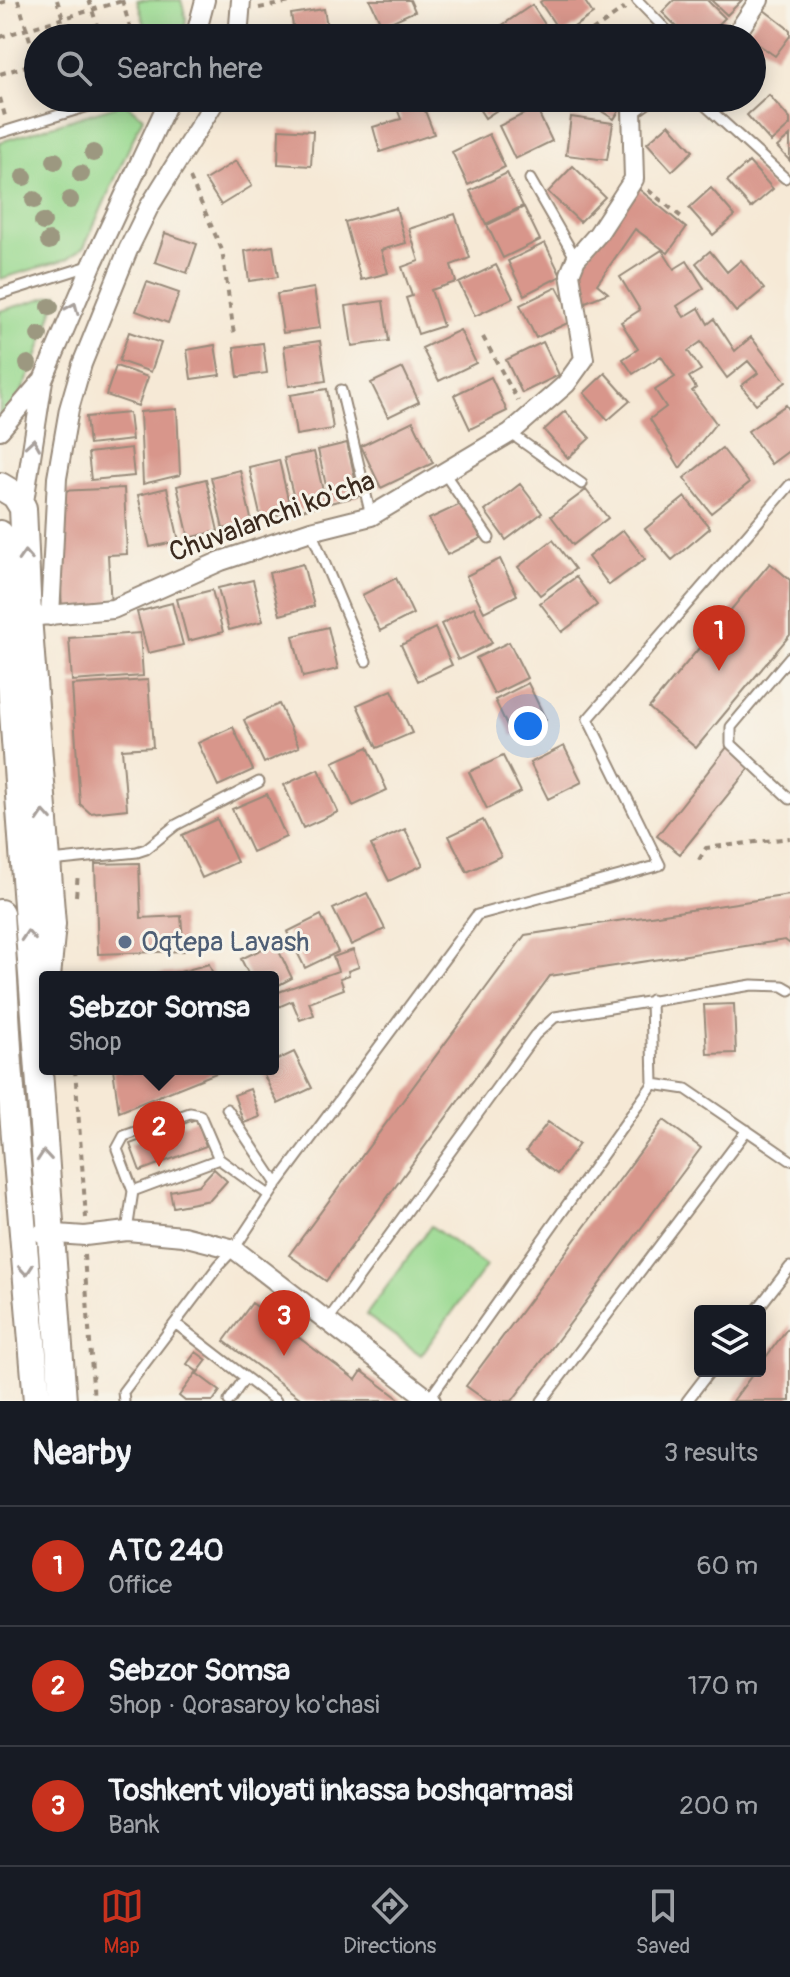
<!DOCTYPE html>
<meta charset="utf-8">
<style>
body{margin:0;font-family:Pangolin,sans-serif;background:#20242c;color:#f1f3f6}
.controls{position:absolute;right:24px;bottom:24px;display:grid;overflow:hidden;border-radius:8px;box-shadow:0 4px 20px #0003}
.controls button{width:72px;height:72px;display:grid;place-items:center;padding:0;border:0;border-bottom:2px solid #363941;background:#171b24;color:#f1f3f6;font:40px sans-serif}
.you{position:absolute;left:528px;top:726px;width:28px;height:28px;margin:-20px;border:6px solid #fff;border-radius:50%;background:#1a73e8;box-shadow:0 0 0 12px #1a73e833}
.badge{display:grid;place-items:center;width:52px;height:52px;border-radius:50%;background:#c8321e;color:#fff;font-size:26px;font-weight:700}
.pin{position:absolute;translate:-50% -66px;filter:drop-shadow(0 2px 4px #0008)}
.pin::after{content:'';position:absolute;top:42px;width:28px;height:24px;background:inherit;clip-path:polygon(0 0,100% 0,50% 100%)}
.popup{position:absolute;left:39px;top:971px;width:240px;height:104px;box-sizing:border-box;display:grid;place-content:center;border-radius:8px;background:#171b24;filter:drop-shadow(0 2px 6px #0005);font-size:26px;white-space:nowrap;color:#9ea1a6}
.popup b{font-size:30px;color:#f1f3f6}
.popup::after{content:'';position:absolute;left:50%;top:100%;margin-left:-16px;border:16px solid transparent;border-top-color:#171b24}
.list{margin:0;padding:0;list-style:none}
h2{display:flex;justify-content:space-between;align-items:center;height:104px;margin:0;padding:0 32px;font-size:34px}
h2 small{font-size:26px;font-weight:400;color:#9ea1a6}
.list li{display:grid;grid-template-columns:52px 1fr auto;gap:24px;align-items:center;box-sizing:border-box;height:120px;padding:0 32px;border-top:2px solid #363941}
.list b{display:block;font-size:30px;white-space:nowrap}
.list p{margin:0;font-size:26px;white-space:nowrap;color:#9ea1a6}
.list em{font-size:26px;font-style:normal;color:#9ea1a6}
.icon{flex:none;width:44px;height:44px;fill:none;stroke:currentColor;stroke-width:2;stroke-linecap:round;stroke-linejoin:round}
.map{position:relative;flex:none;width:790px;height:1401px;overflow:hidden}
.search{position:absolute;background:#171b24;box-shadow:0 4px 20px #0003;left:24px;right:24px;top:24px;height:88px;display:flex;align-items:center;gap:20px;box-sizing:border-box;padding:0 28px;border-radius:44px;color:#9ea1a6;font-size:30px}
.sheet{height:464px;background:#171b24}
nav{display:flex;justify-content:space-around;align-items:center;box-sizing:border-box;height:112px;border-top:2px solid #363941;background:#171b24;font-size:22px;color:#9ea1a6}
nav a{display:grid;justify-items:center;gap:4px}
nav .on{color:#c8321e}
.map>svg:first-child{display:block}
</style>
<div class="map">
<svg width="790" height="1401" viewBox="0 0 790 1401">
<rect width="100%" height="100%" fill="#f7f3e8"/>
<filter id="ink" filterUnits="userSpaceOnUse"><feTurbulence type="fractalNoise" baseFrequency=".0125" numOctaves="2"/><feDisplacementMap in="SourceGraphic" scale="16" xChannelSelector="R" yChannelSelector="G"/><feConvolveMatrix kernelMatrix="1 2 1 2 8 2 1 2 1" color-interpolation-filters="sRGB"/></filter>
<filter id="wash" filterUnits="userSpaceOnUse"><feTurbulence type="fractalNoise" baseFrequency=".006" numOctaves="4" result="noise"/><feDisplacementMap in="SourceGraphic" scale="32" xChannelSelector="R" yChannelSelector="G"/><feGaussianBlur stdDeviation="1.8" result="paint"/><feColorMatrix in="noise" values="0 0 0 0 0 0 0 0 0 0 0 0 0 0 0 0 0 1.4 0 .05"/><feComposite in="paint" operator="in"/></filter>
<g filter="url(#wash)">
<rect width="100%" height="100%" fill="#f6e9d6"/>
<path fill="#99d990" stroke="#6a8257" stroke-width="2" d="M 137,0 L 181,0 L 186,18 L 184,38 L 149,38 Z
M 125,103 L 143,117 L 84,247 L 67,259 L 0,279 L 0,142 Z
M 58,294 C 48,326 26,401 0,421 L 0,311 Z
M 431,1226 L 486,1266 L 421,1355 L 366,1315 Z"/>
<g id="blocks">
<path fill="#d8968b" d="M 370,0 L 410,0 L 415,11 L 382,26 Z
M 543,0 L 584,0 L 593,14 L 562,35 L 540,2 Z
M 674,0 L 707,0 L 725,18 L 705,38 L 688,38 L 662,12 Z
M 711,0 L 742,0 L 727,15 Z
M 532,5 L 554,38 L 509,38 L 501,26 Z
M 324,9 L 329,38 L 295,38 L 291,14 Z
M 764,10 L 790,30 L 790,36 L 775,56 L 745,35 Z
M 769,95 L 790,119 L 790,125 L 771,142 L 747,115 Z
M 393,98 L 420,98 L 434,134 L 380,152 L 373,127 L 401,119 Z
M 472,98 L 515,98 L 485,118 Z
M 581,98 L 627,98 L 614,119 Z
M 536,108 L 552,141 L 515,159 L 499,126 Z
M 571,117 L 613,123 L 607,160 L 566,155 Z
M 669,124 L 693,151 L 672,171 L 647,143 Z
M 279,129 L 313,131 L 311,166 L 278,164 Z
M 489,134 L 505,167 L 468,185 L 452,152 Z
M 790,136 L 790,161 L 777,147 Z
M 236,161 L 252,186 L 221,205 L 205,180 Z
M 749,162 L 773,189 L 751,208 L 727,181 Z
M 573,166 L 605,197 L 580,222 L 548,192 Z
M 507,173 L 523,206 L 486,224 L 470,191 Z
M 634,185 L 686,228 L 668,253 L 635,229 L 597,284 L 608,293 L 578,305 L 576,275 Z
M 711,188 L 735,216 L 713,235 L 689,208 Z
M 524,207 L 540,240 L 503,258 L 487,225 Z
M 396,208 L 406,243 L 381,250 L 388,273 L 361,280 L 345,222 Z
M 455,214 L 470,258 L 451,265 L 456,282 L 431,290 L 443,326 L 418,334 L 406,298 L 412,296 L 402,267 L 419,261 L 409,229 Z
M 165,233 L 197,244 L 187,273 L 155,262 Z
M 545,243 L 561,276 L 524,295 L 508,261 Z
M 273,246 L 278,277 L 249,281 L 245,251 Z
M 662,250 L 674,269 L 687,261 L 704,288 L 677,306 L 684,317 L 699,308 L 708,324 L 714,319 L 735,351 L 751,337 L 786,382 L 756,404 L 741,386 L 758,373 L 748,361 L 727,378 L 701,342 L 688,351 L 701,370 L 689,377 L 696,388 L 692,391 L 716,423 L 680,468 L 650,419 L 666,407 L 655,390 L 675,377 L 661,356 L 633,374 L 623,359 L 638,349 L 621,322 L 640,310 L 620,277 Z
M 710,251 L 727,272 L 741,260 L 764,289 L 736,312 L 696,263 Z
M 496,265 L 513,298 L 475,316 L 459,283 Z
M 147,282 L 179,293 L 168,323 L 136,311 Z
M 557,287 L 574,320 L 536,338 L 520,305 Z
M 314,288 L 320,328 L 283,333 L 277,294 Z
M 383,301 L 389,341 L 352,346 L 346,306 Z
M 460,330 L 476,363 L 439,381 L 422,348 Z
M 129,332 L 161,343 L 151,372 L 119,361 Z
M 320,341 L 326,381 L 289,386 L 284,346 Z
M 543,342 L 559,375 L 522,393 L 506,360 Z
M 263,343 L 267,373 L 238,377 L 234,347 Z
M 215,345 L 220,375 L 191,379 L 187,350 Z
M 116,366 L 148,377 L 138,406 L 106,395 Z
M 403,368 L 419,402 L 388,417 L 371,383 Z
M 605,373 L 630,401 L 608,420 L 584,393 Z
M 491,377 L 507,411 L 470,429 L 454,395 Z
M 327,389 L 333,429 L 296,435 L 290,395 Z
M 786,405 L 790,411 L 790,450 L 771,464 L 748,431 Z
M 177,409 L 180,475 L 143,484 L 140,412 Z
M 565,411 L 590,438 L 568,458 L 544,430 Z
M 129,413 L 132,440 L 89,445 L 86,417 Z
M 413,421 L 433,463 L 381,488 L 361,446 Z
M 347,443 L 359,496 L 330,503 L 318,450 Z
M 131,448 L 134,476 L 91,480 L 88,453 Z
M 722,448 L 749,483 L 711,513 L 684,478 Z
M 314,452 L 326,504 L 297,511 L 284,458 Z
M 279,460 L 291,512 L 261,519 L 249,467 Z
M 240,470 L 252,523 L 223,529 L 211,477 Z
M 206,479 L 218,531 L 189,538 L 177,486 Z
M 520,484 L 542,513 L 506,540 L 485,511 Z
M 124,488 L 127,554 L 108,555 L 111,607 L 62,609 L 58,530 L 59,491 Z
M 167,488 L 179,541 L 150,547 L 138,495 Z
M 586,490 L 608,518 L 573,545 L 551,516 Z
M 685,497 L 710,528 L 672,560 L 645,529 Z
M 463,503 L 481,538 L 447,555 L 429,519 Z
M 623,530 L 645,559 L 609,585 L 588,557 Z
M 553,540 L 575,569 L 540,595 L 518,567 Z
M 500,559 L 517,595 L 484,612 L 466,576 Z
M 770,563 L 790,580 L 790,635 L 696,748 L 649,708 Z
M 303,564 L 314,606 L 280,615 L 269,573 Z
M 576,577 L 597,605 L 562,632 L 540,603 Z
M 396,578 L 413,614 L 380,631 L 362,595 Z
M 253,580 L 263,621 L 229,630 L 218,588 Z
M 212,590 L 223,632 L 188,641 L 177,599 Z
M 172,603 L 183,645 L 148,653 L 137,612 Z
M 474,607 L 492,643 L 458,660 L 441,624 Z
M 328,627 L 338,669 L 303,677 L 293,636 Z
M 435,628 L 452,665 L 418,681 L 401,645 Z
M 140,633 L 143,676 L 72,681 L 69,638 Z
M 509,642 L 527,678 L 494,694 L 476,658 Z
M 148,680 L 153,747 L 122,749 L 127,809 L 90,813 L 80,804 L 72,685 Z
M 528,683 L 546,720 L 512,736 L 495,700 Z
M 392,690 L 412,733 L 377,748 L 357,705 Z
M 279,704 L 299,747 L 264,763 L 244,720 Z
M 233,727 L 253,770 L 218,786 L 198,743 Z
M 564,746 L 582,782 L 548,799 L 530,763 Z
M 728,746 L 752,765 L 680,854 L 657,836 Z
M 368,747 L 387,790 L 353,806 L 333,762 Z
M 503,756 L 521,792 L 487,809 L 469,772 Z
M 318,769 L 338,812 L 303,828 L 284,785 Z
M 267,794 L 286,837 L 252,852 L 232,809 Z
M 217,819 L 237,862 L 202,878 L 182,835 Z
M 483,820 L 501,856 L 467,872 L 449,836 Z
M 405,829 L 423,865 L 389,881 L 371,845 Z
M 139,863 L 141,918 L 181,916 L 184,951 L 98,954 L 95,864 Z
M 367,893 L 385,929 L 351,945 L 333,909 Z
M 790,895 L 790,944 L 785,940 L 550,976 L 326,1281 L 289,1255 L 525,935 Z
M 321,915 L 338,952 L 305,968 L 287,932 Z
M 275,943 L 292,978 L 273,988 L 273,977 L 250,977 L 241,959 Z
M 353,950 L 359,967 L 348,971 L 349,975 L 340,978 L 344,989 L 309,1002 L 314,1015 L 300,1020 L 292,1001 L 276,1008 L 273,994 L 338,971 L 333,957 Z
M 209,964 L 214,977 L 151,977 L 151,975 L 180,972 Z
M 734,1004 L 736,1053 L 707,1054 L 704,1005 Z
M 294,1052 L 312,1088 L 278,1104 L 261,1069 L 273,1069 L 273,1062 Z
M 113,1069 L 226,1069 L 119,1112 Z
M 250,1089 L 260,1117 L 244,1123 L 234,1095 Z
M 196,1119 L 206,1146 L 140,1171 L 130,1144 Z
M 664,1120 L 701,1148 L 512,1401 L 487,1401 L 466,1386 Z
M 548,1122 L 579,1144 L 557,1174 L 526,1151 Z
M 214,1169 L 227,1181 L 210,1200 L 173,1207 L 170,1191 L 199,1185 Z
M 252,1303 L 356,1380 L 362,1371 L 402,1401 L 304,1401 L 224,1341 Z
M 790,1325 L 790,1401 L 733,1401 L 755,1371 L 760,1371 L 760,1365 Z
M 196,1352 L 207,1360 L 198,1372 L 187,1364 Z
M 196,1373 L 220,1391 L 213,1401 L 185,1401 L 179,1396 Z"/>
</g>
</g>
<g filter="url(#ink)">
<use href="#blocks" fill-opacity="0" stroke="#988a7a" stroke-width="2"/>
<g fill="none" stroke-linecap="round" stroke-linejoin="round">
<g stroke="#988a7a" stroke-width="13">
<path id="lane" d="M 637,0 L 674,38
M 697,98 L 785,178
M 0,133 L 115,98
M 530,179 L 576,259
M 0,294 L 92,265
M 341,390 L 371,516
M 510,433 L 582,484
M 444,473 L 489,538
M 311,531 L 366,661
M 790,657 L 731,727 L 731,744 L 790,799
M 51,861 L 137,852 L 146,849 L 176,825 L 259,782
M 651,1000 L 653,1084
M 227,1109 L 277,1184
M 133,1191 L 117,1149 L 124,1136 L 190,1113 L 200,1115 L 219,1159
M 127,1231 L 133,1191 L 219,1159 L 269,1195
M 756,1311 L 790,1267
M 328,1320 L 535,1035 L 555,1017 L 752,985 L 783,986 L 790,990
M 175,1323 L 276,1401
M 429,1399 L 653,1084 L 686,1089 L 790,1160
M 124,1401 L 123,1392 L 219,1265 L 234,1249 L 277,1184 L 477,915 L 660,865 L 588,719 L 790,485
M 229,1401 L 245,1378
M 542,1401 L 747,1130
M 687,1401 L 710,1371"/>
</g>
<g stroke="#988a7a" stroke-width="22">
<path id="street" d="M 195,38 L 205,0
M 238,38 L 241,0
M 731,38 L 739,30 L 759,0
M 0,430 L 41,382
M 23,508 L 43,380 L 92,265 L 170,98
M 50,616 L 57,478 L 69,409 L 82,364 L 128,250 L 149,207 L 217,98
M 28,617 L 113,609 L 221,561 L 311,531 L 371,516 L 510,433 L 566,384 L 584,359 L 570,274 L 576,259 L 598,234 L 634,179 L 632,109 L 647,98
M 42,1233 L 85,1236 L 127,1231 L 183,1236 L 234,1249 L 431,1401"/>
</g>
<g stroke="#988a7a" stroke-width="30">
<path id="secondary" d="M 0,486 L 15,495 L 23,508 L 28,617 L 52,924 L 47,977
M 0,534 L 63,1401
M 0,913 L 9,1065 L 37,1401"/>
</g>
<path stroke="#988a7a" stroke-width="4" stroke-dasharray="6 6" stroke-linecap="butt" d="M 18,0 L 38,67
M 57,0 L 69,38
M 89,0 L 101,38
M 122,0 L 133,38
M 0,3 L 11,0
M 259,8 L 301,0
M 0,37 L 122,1
M 118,38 L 131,34
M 582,38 L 625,8
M 0,74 L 36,63
M 0,98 L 5,116
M 190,178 L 222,250 L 234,334
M 648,190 L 684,219
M 483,337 L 518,401
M 699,860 L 706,848 L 790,838
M 76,896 L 78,873
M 75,1069 L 86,1218
M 84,1255 L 94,1401"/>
<use href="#lane" stroke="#fff" stroke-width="9"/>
<use href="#street" stroke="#fff" stroke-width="18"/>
<use href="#secondary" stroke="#fff" stroke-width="26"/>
</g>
<g fill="#9c9880">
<circle cx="93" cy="153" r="9"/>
<circle cx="55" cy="161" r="9"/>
<circle cx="81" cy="174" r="9"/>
<circle cx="24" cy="177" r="9"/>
<circle cx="34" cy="200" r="9"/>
<circle cx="70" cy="200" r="9"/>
<circle cx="43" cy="222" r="9"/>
<circle cx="49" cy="241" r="9"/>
<circle cx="50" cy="307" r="9"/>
<circle cx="39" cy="335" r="9"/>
<circle cx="28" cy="364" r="9"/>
</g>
<defs><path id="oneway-chevron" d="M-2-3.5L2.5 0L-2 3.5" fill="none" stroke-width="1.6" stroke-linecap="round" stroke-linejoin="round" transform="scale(2)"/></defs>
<g stroke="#a79f9a">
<use href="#oneway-chevron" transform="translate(73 308) rotate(-67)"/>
<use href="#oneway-chevron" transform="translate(33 444) rotate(-81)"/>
<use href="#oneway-chevron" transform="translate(25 556) rotate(-93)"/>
<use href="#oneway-chevron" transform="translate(44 816) rotate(-94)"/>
<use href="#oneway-chevron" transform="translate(28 936) rotate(-94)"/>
<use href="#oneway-chevron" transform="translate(44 1156) rotate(-95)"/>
<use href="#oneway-chevron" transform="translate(26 1270) rotate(85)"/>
</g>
</g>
<circle fill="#5c6f8a" stroke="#f7f3e8" stroke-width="3" cx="125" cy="942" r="8"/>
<g text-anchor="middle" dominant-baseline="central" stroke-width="6" stroke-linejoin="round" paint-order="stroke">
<g font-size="28" fill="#3b2a1e" stroke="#f7f3e8">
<text transform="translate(272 517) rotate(-20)">Chuvalanchi ko'cha</text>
</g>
<g font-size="28" fill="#4e5e75" stroke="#f7f3e8" text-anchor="start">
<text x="141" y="942">Oqtepa Lavash</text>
</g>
</g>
</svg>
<div class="controls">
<button><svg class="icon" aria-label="layers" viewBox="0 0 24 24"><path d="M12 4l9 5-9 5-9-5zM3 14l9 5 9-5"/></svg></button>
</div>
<div class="you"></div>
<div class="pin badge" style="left:719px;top:671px">1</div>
<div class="pin badge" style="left:159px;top:1167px">2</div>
<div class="popup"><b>Sebzor Somsa</b>Shop</div>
<div class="pin badge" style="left:284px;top:1356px">3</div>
<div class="search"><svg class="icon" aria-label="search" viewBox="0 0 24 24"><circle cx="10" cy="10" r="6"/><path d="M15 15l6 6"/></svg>Search here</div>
</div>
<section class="sheet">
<h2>Nearby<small>3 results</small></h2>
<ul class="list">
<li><span class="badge">1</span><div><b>АТС 240</b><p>Office</p></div><em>60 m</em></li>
<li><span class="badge">2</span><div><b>Sebzor Somsa</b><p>Shop · Qorasaroy ko'chasi</p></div><em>170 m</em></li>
<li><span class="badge">3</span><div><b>Toshkent viloyati inkassa boshqarmasi</b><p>Bank</p></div><em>200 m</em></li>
</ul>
</section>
<nav>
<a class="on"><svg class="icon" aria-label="map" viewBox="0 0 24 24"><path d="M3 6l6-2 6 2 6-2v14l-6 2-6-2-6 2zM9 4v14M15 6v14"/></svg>Map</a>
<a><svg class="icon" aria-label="directions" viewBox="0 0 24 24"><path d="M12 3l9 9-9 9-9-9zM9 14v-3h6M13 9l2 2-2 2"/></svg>Directions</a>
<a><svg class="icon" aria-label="saved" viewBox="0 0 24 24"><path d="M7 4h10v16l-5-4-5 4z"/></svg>Saved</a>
</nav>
